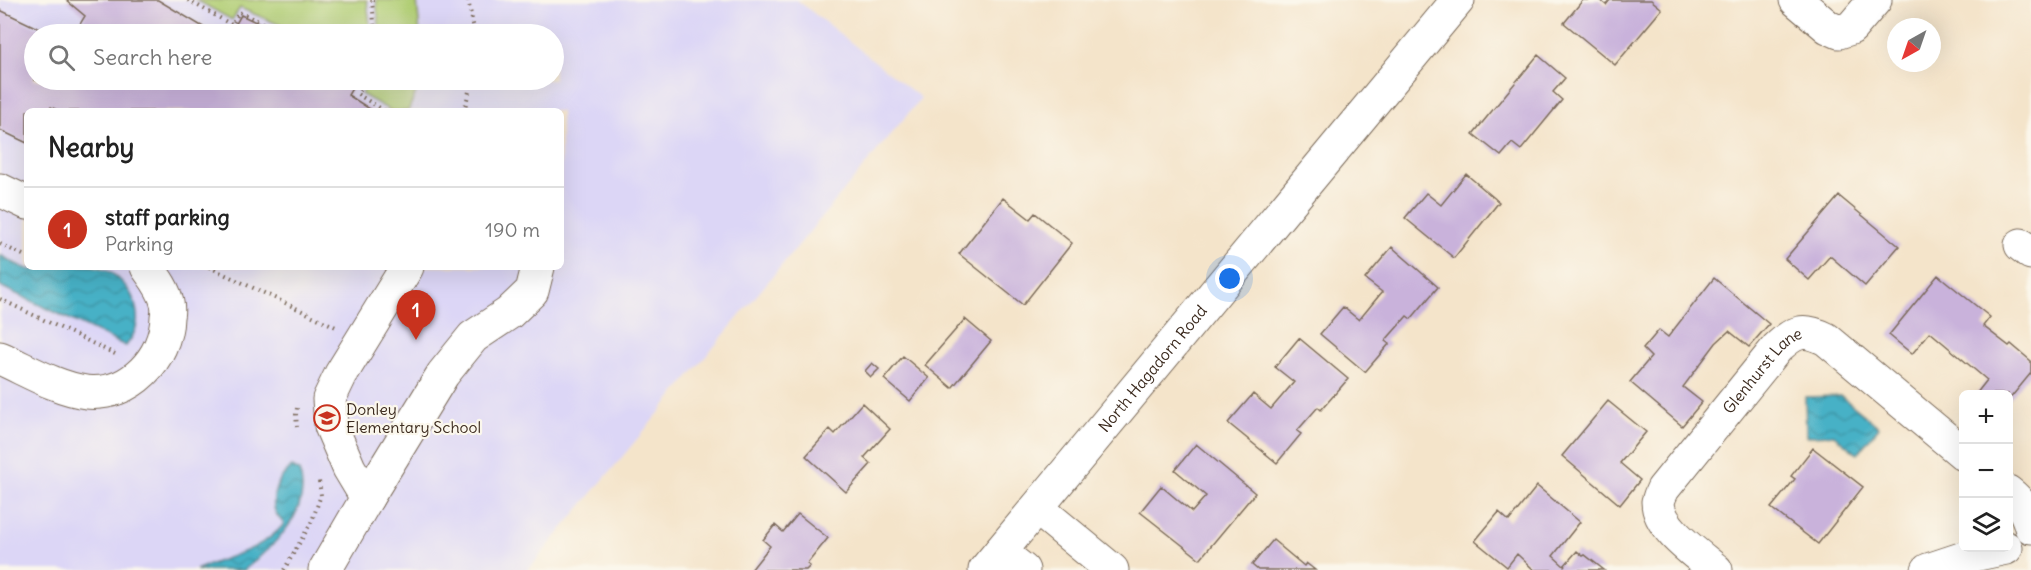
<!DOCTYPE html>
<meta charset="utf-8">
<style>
body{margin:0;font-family:Delius,sans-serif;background:#f2f2f2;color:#222}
.controls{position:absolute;right:18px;bottom:18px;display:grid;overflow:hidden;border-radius:9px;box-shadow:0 6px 24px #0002}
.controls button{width:54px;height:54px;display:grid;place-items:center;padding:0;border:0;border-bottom:2px solid #e0e0e0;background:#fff;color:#222;font:30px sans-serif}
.compass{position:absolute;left:1887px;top:18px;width:54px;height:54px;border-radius:50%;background:#fff;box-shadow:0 6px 24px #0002;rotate:220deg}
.you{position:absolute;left:1230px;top:279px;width:21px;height:21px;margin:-15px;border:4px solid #fff;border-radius:50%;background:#1a73e8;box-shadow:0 0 0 9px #1a73e833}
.badge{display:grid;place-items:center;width:39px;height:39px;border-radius:50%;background:#c8321e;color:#fff;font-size:20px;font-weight:700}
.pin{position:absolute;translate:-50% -50px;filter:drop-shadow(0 2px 3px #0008)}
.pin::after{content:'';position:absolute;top:32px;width:21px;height:18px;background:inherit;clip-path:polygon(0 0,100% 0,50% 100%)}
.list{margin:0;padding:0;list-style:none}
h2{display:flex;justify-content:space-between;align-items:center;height:78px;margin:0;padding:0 24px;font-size:26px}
h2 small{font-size:20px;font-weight:400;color:#767676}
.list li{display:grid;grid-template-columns:39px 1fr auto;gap:18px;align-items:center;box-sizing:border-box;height:84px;padding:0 24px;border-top:2px solid #e0e0e0}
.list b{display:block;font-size:22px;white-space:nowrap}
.list p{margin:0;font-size:20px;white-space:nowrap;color:#767676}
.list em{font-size:20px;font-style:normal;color:#767676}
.icon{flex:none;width:33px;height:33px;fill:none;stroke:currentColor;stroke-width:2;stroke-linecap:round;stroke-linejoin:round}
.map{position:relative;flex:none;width:2031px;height:570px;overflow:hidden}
.search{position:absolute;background:#fff;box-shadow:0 6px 24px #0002;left:24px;top:24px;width:540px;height:66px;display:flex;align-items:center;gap:15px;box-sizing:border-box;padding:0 21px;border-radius:33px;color:#767676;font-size:22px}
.panel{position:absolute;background:#fff;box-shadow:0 6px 24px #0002;left:24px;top:108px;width:540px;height:162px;border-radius:9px}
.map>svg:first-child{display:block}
</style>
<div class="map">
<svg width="2031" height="570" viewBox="0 0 2031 570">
<defs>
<pattern id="water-waves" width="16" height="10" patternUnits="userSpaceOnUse" patternTransform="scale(1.5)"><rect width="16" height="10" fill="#47b1c6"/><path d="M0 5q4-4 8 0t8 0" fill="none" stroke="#3c90a0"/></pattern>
</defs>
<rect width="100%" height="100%" fill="#fbf7ec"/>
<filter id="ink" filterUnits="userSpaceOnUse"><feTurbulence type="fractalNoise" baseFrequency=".0167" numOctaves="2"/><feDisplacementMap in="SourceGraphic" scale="12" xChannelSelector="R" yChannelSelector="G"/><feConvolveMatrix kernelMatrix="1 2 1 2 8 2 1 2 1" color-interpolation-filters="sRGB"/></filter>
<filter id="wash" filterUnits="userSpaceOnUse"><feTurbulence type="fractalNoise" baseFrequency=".008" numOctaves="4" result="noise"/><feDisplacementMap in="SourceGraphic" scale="24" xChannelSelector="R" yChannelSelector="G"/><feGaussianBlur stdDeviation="1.35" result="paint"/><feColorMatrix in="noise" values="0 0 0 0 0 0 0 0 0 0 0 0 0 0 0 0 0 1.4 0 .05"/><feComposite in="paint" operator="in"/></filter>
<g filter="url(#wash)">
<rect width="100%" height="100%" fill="#f4e4ca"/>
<path fill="#dcd6f6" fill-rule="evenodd" d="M 0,0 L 797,0 L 921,98 L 528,570 L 0,570 ZM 34,34 L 554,34 L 554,80 L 34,80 ZM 27,111 L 561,111 L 561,267 L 27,267 Z"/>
<path fill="#b0cd73" stroke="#767c48" stroke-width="1.5" d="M 196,0 L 367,0 L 371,34 L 301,34 L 240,8 L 232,20 Z
M 376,0 L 417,0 L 420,34 L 380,34 Z
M 369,80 L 418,80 L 417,90 L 408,111 L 391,111 L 361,94 Z"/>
<path fill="url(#water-waves)" stroke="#416e72" stroke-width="1.5" d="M 0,255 C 10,260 22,269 33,270 C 40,271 45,267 51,267 C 63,266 91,264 101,268 C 116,273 131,289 135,304 C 140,321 137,331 126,346 L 0,286 Z
M 1841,396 L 1879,427 L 1857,454 L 1834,435 L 1806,436 L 1805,397 Z
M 292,467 L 299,471 C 314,511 272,547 244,570 L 196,570 C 227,556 261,552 284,524 C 281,520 277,516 275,511 C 270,495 279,476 292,467 Z"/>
<g id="blocks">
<path fill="#c9b2db" d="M 66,0 L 158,0 L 215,34 L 74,34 L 85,16 Z
M 1583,0 L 1600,0 L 1606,5 L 1610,0 L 1651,0 L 1662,9 L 1615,65 L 1564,23 Z
M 0,10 L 50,34 L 34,34 L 34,80 L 357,80 L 348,95 L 373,111 L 59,111 L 51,107 L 50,111 L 27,111 L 27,143 L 0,130 Z
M 241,15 L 281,34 L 230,34 Z
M 1538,55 L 1565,78 L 1553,92 L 1562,100 L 1521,150 L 1512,143 L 1501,156 L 1473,134 Z
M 1466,174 L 1499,202 L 1454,258 L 1405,218 L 1426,193 L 1441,205 Z
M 1839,196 L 1899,246 L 1865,286 L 1830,256 L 1809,280 L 1785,259 Z
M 1003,198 L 1030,219 L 1035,213 L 1072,243 L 1023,305 L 959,254 Z
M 1392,247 L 1438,287 L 1411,319 L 1407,316 L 1385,341 L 1389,344 L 1365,372 L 1320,334 L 1343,307 L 1359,320 L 1382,292 L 1365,279 Z
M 1938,275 L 1990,317 L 1983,326 L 2009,346 L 2011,344 L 2031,361 L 2031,373 L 2008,401 L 2008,394 L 1976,394 L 1987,380 L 1930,332 L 1912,354 L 1889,335 Z
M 1714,278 L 1769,324 L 1749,347 L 1729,331 L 1716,343 L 1683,387 L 1702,402 L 1682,426 L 1630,382 L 1651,357 L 1643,349 L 1659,330 L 1668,337 Z
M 965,319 L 991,341 L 952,388 L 925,365 Z
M 1299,338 L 1348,379 L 1321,410 L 1318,407 L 1297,431 L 1301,434 L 1277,463 L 1228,423 L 1253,394 L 1271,409 L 1294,382 L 1275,367 Z
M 903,356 L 929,378 L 910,401 L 884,379 Z
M 872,363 L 879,369 L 871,377 L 865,371 Z
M 1608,401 L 1646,432 L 1620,463 L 1640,480 L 1620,505 L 1562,456 Z
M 862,403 L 890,429 L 864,458 L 871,464 L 846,492 L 806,456 L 830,429 L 835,434 Z
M 1196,444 L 1255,493 L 1200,559 L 1140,512 L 1161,486 L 1192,512 L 1206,496 L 1175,470 Z
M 1813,448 L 1863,487 L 1818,544 L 1771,508 L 1795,479 L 1791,476 Z
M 1537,486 L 1580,522 L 1553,556 L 1564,566 L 1577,551 L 1583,556 L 1585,555 L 1604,570 L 1534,570 L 1517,554 L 1507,567 L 1475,541 L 1499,512 L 1509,521 Z
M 798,514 L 828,538 L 807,564 L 810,566 L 806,570 L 751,570 L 770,546 L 763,540 L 775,525 L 783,532 Z
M 1273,540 L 1304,566 L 1306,563 L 1315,570 L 1258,570 L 1252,565 Z"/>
</g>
</g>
<g filter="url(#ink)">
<use href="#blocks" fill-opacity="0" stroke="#7c6b5a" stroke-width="1.5"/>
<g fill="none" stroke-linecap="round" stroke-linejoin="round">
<g stroke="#7c6b5a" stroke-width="35">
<g id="minor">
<path d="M 1796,0 L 1828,27 L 1839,32 L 1851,28 L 1875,0"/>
<path d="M 0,190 L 27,203"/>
<path d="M 2021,245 L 2031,253"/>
<path d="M 407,267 L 341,374 L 329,399 L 331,426 L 349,468 L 367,498 L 443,374 L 473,337 L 509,313 L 532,291 L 538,267"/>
<path d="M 0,358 C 27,370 56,388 86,392 C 130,397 166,358 167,317 C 168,312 168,307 167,303 C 164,289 155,278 147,267"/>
<path d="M 2008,492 C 2021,502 2027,512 2031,527"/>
<path d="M 1037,508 L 1112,570"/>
<path d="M 1000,552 L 1023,570"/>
<path d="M 325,570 L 367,498"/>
<path id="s1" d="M 985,570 L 1458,0"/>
<path id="s2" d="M 1716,570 C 1697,554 1658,528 1658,502 C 1659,498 1661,493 1663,489 L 1777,348 C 1795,331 1803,328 1826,339 L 1964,454"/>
<path d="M 1928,570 L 1973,555 L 2006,548"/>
</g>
</g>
<path stroke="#7c6b5a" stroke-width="4" stroke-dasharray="1.5 4.5" stroke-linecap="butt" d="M 188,0 L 232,25 L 239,12 L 288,34
M 372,0 L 375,34
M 468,0 L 475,34
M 367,80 L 357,94 L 385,111
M 464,111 L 472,80
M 0,244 L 27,257
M 209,267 L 336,327
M 0,299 L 115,354
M 297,408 L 296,414 L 297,427
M 284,570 L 312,521 L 321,495 L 319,481"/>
<use href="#minor" stroke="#fff" stroke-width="33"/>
</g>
</g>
<defs>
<g id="school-ring" transform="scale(1.35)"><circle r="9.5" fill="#fbf7ec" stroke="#c8321e" stroke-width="1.5"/><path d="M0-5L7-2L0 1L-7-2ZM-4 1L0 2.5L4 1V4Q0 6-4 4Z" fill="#c8321e"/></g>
</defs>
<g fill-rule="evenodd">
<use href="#school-ring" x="327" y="418"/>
</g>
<g text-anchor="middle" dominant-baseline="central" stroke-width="4.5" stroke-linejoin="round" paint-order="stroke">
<g font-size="16" fill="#3b2a1e" stroke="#fbf7ec">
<text stroke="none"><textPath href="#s1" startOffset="262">North Hagadorn Road</textPath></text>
<text stroke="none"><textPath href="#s2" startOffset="261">Glenhurst Lane</textPath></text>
</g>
<g font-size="16" fill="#3b2a1e" stroke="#fbf7ec" text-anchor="start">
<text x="346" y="409">Donley<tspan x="346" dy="18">Elementary School</tspan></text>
</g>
</g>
</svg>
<div class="controls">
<button>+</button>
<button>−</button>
<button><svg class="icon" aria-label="layers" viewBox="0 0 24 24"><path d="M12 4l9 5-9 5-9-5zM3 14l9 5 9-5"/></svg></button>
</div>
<svg class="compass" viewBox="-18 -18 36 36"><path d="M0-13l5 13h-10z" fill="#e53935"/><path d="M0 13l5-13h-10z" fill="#767676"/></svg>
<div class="you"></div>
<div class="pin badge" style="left:416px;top:340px">1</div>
<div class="search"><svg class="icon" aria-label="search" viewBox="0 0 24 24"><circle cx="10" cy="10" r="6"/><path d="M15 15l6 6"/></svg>Search here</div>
<section class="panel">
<h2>Nearby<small></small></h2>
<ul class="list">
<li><span class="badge">1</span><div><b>staff parking</b><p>Parking</p></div><em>190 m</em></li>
</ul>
</section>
</div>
